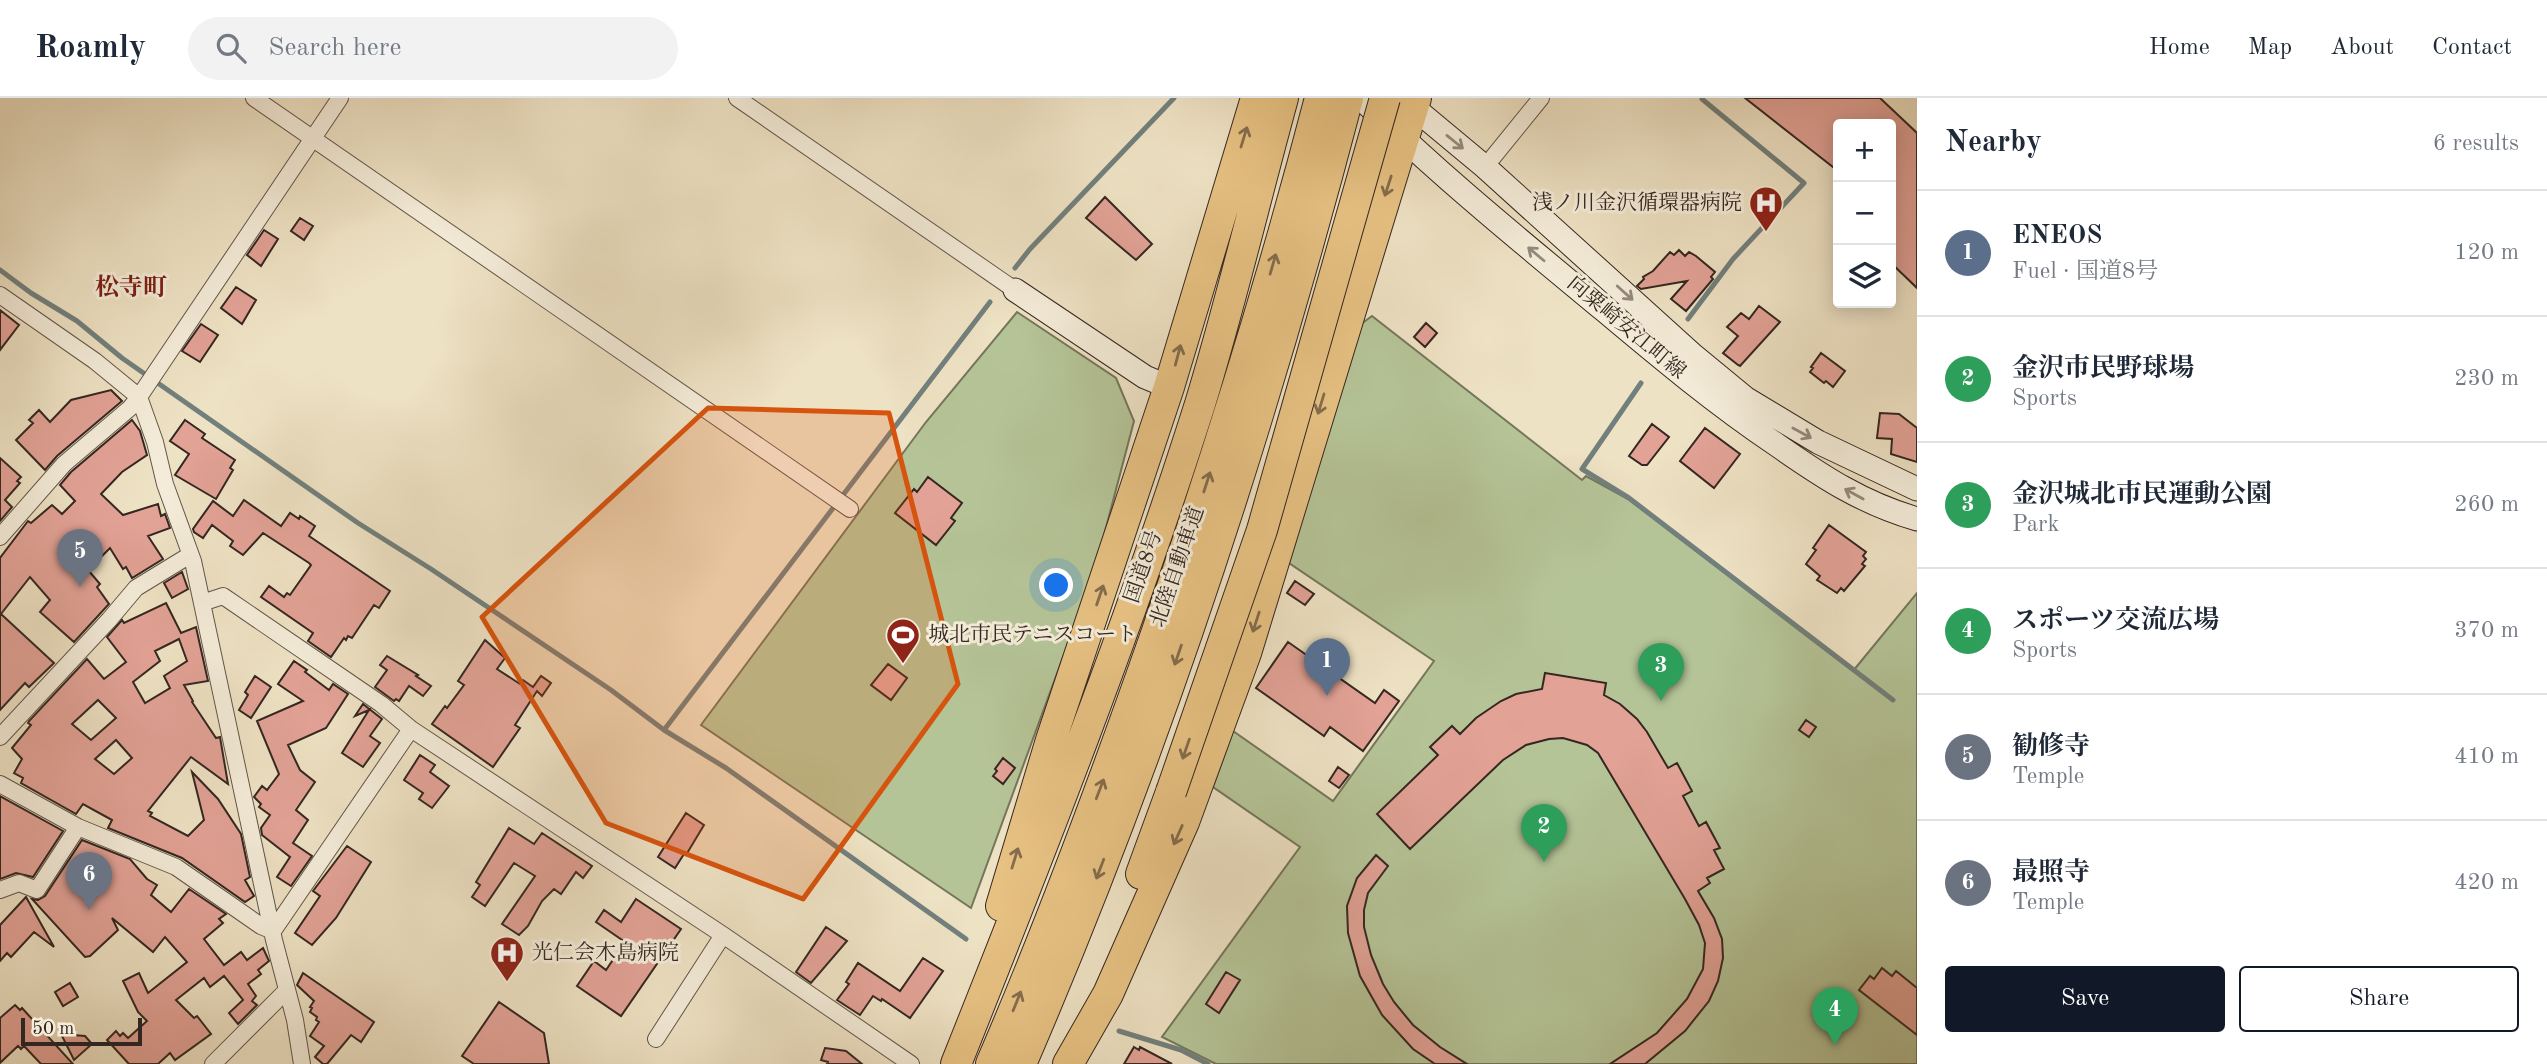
<!DOCTYPE html>
<meta charset="utf-8">
<style>
body{margin:0;font-family:"Old Standard TT","Noto Serif JP",serif;background:#f2f2f3;color:#1f2937}
.controls{position:absolute;right:21px;top:21px;display:grid;overflow:hidden;border-radius:7px;box-shadow:0 4px 18px #0003}
.controls button{width:63px;height:63px;display:grid;place-items:center;padding:0;border:0;border-bottom:2px solid #e0e1e3;background:#fff;color:#1f2937;font:35px sans-serif}
.scale{position:absolute;left:21px;bottom:18px;width:121px;box-sizing:border-box;padding-left:7px;border:4px solid #342721;border-top:0;font-size:19px;line-height:24px;white-space:nowrap;color:#342721;-webkit-text-stroke:5px #f4ecd9;paint-order:stroke}
.you{position:absolute;left:1057px;top:488px;width:24px;height:24px;margin:-18px;border:5px solid #fff;border-radius:50%;background:#1a73e8;box-shadow:0 0 0 10px #1a73e833}
.badge{display:grid;place-items:center;width:46px;height:46px;border-radius:50%;background:#111827;color:#fff;font-size:23px;font-weight:700}
.pin{position:absolute;translate:-50% -58px;filter:drop-shadow(0 2px 4px #0008)}
.pin::after{content:'';position:absolute;top:37px;width:24px;height:21px;background:inherit;clip-path:polygon(0 0,100% 0,50% 100%)}
.list{margin:0;padding:0;list-style:none}
h2{display:flex;justify-content:space-between;align-items:center;height:91px;margin:0;padding:0 28px;font-size:30px}
h2 small{font-size:23px;font-weight:400;color:#747a83}
.list li{display:grid;grid-template-columns:46px 1fr auto;gap:21px;align-items:center;box-sizing:border-box;height:126px;padding:0 28px;border-top:2px solid #e0e1e3}
.list b{display:block;font-size:26px;white-space:nowrap}
.list p{margin:0;font-size:23px;white-space:nowrap;color:#747a83}
.list em{font-size:23px;font-style:normal;color:#747a83}
.actions{display:flex;gap:14px;padding:21px 28px}
.actions a{flex:1;padding:16px 0;border:2px solid #111827;border-radius:7px;text-align:center;font-size:24px;color:#111827}
.actions .main{background:#111827;color:#fff}
.icon{flex:none;width:38px;height:38px;fill:none;stroke:currentColor;stroke-width:2;stroke-linecap:round;stroke-linejoin:round}
.map{position:relative;flex:none;width:1917px;height:966px;overflow:hidden}
header{display:flex;align-items:center;gap:42px;box-sizing:border-box;height:98px;padding:0 35px;background:#fff;border-bottom:2px solid #e0e1e3}
header strong{font-size:33px}
nav{display:flex;gap:38px;margin-inline-start:auto;font-size:24px}
.search{width:490px;height:63px;background:#f2f2f3;display:flex;align-items:center;gap:18px;box-sizing:border-box;padding:0 24px;border-radius:38px;color:#747a83;font-size:26px}
main{display:flex}
aside{flex:1;background:#fff}
.map>svg:first-child{display:block}
</style>
<header>
<strong>Roamly</strong>
<div class="search"><svg class="icon" aria-label="search" viewBox="0 0 24 24"><circle cx="10" cy="10" r="6"/><path d="M15 15l6 6"/></svg>Search here</div>
<nav><a>Home</a><a>Map</a><a>About</a><a>Contact</a></nav>
</header>
<main>
<div class="map">
<svg width="1917" height="966" viewBox="0 0 1917 966">
<rect width="100%" height="100%" fill="#eee2c4"/>
<filter id="stains"><feTurbulence type="fractalNoise" baseFrequency=".00286" numOctaves="4"/><feColorMatrix values="0 0 0 0 .2 0 0 0 0 .09 0 0 0 0 .02 0 0 0 .5 -.17"/></filter>
<radialGradient id="worn" r=".72"><stop offset=".6" stop-color="#630" stop-opacity="0"/><stop offset="1" stop-color="#630" stop-opacity=".3"/></radialGradient>
<path fill="#b5c497" stroke="#74765c" stroke-width="2" d="M 1017,214 L 1116,280 L 1134,323 L 1103,441 L 1082,507 L 971,810 L 701,627 L 926,324 Z
M 1372,218 L 1582,382 L 1586,378 L 1628,401 L 1853,573 L 1917,495 L 1917,966 L 1216,966 L 1162,939 L 1300,749 L 1213,689 L 1233,633 L 1333,703 L 1434,563 L 1289,465 L 1361,226 Z"/>
<g fill="none" stroke-linecap="round" stroke-linejoin="round">
<path stroke="#72807d" stroke-width="5" d="M 1015,170 L 1030,151 L 1174,0
M 0,172 L 31,195 L 77,223 L 122,260 L 358,425 L 431,471 L 611,592 L 664,632 L 726,670 L 966,841
M 1688,221 L 1733,161 L 1804,85 L 1702,1
M 1641,285 L 1582,371 L 1629,400 L 1893,602
M 664,632 L 990,204
M 1119,933 L 1181,952 L 1208,966"/>
</g>
<path fill="#e2a296" stroke="#342721" stroke-width="2" fill-rule="evenodd" d="M 1745,0 L 1880,0 L 1917,35 L 1917,190 L 1891,165 L 1895,153 L 1891,147 L 1891,26 L 1838,26 L 1838,73 Z
M 1105,99 L 1152,146 L 1136,162 L 1086,120 Z
M 300,120 L 313,128 L 304,142 L 291,133 Z
M 264,132 L 278,141 L 261,168 L 247,157 Z
M 1679,152 L 1685,158 L 1689,154 L 1696,158 L 1715,174 L 1711,179 L 1713,181 L 1686,213 L 1671,201 L 1687,183 L 1641,191 L 1637,188 L 1644,181 L 1643,179 L 1653,173 L 1670,154 L 1674,157 Z
M 236,189 L 256,202 L 242,226 L 221,210 Z
M 1759,208 L 1780,224 L 1740,268 L 1738,267 L 1723,255 L 1738,238 L 1727,229 L 1741,215 L 1749,221 Z
M 0,212 L 19,227 L 0,252 Z
M 1426,225 L 1437,235 L 1425,249 L 1414,239 Z
M 201,226 L 218,237 L 200,264 L 182,253 Z
M 1821,255 L 1845,273 L 1833,289 L 1826,283 L 1824,285 L 1810,274 L 1813,270 L 1811,269 Z
M 111,292 L 122,303 L 57,358 L 45,372 L 16,342 L 33,325 L 29,322 L 39,312 L 50,324 L 71,302 Z
M 1880,315 L 1899,316 L 1917,330 L 1917,364 L 1891,356 L 1892,341 L 1877,340 Z
M 132,322 L 140,333 L 147,357 L 122,374 L 101,396 L 123,417 L 158,406 L 161,418 L 165,416 L 170,430 L 148,438 L 163,461 L 132,480 L 126,469 L 123,471 L 110,450 L 88,472 L 100,486 L 97,489 L 109,506 L 74,544 L 40,514 L 50,502 L 30,479 L 1,516 L 54,565 L 29,589 L 25,585 L 0,612 L 0,460 L 28,423 L 31,425 L 52,407 L 62,416 L 75,403 L 60,387 L 71,374 Z
M 185,322 L 205,336 L 202,340 L 235,362 L 230,370 L 233,372 L 216,401 L 175,377 L 189,356 L 170,343 Z
M 1652,326 L 1669,339 L 1647,367 L 1642,367 L 1629,358 Z
M 1705,330 L 1740,356 L 1714,390 L 1680,363 Z
M 0,360 L 21,379 L 17,383 L 20,385 L 5,402 L 12,409 L 0,423 Z
M 928,379 L 962,405 L 951,420 L 955,423 L 936,447 L 895,415 L 914,391 L 917,394 Z
M 244,402 L 281,428 L 290,415 L 299,421 L 300,418 L 315,428 L 309,438 L 390,493 L 379,510 L 374,507 L 352,540 L 348,538 L 346,542 L 344,540 L 331,559 L 308,543 L 313,535 L 261,499 L 269,488 L 284,499 L 287,495 L 290,497 L 311,467 L 309,465 L 263,435 L 243,457 L 230,448 L 233,443 L 212,427 L 203,440 L 194,434 L 193,431 L 213,403 L 233,418 Z
M 1829,427 L 1866,454 L 1863,458 L 1866,461 L 1862,466 L 1865,468 L 1844,493 L 1841,490 L 1837,495 L 1817,482 L 1820,478 L 1806,466 L 1816,452 L 1813,450 Z
M 182,474 L 188,491 L 172,500 L 164,485 Z
M 1295,483 L 1314,496 L 1305,507 L 1287,495 Z
M 166,505 L 181,535 L 196,529 L 208,583 L 184,587 L 193,603 L 192,604 L 216,640 L 220,639 L 228,686 L 191,659 L 148,713 L 152,715 L 150,718 L 188,738 L 204,722 L 192,674 L 218,701 L 241,736 L 250,779 L 245,782 L 254,798 L 245,804 L 182,760 L 108,730 L 112,722 L 83,706 L 76,716 L 21,685 L 23,680 L 14,675 L 22,661 L 12,650 L 31,627 L 28,625 L 29,623 L 87,561 L 104,581 L 126,564 L 107,539 L 122,522 L 124,525 ZM 179,541 L 187,563 L 164,578 L 170,590 L 145,605 L 133,584 L 160,563 L 155,553 ZM 98,602 L 116,620 L 91,642 L 72,626 ZM 116,642 L 132,660 L 114,676 L 95,661 Z
M 485,542 L 505,560 L 497,571 L 520,586 L 523,582 L 533,589 L 541,578 L 551,585 L 542,598 L 537,593 L 515,627 L 520,630 L 493,669 L 432,626 L 445,608 L 447,610 L 464,587 L 458,583 Z
M 1288,544 L 1375,605 L 1384,592 L 1399,603 L 1363,653 L 1330,629 L 1324,638 L 1256,590 Z
M 387,558 L 418,577 L 416,578 L 431,588 L 423,598 L 409,588 L 399,603 L 396,601 L 394,603 L 375,589 L 387,572 L 380,567 Z
M 294,563 L 307,572 L 305,574 L 329,592 L 333,586 L 348,596 L 326,630 L 288,647 L 300,672 L 315,684 L 296,712 L 308,722 L 293,745 L 312,758 L 291,788 L 277,779 L 290,759 L 262,737 L 261,730 L 270,717 L 259,709 L 261,706 L 254,699 L 262,688 L 267,692 L 279,676 L 257,623 L 303,603 L 278,586 Z
M 888,566 L 907,580 L 891,602 L 871,587 Z
M 1545,575 L 1606,585 L 1604,597 L 1620,606 L 1637,621 L 1647,634 L 1668,670 L 1677,665 L 1692,693 L 1683,698 L 1699,728 L 1706,724 L 1720,750 L 1714,752 L 1724,771 L 1707,780 L 1710,785 L 1698,793 L 1714,820 L 1722,841 L 1723,860 L 1718,883 L 1709,903 L 1685,933 L 1645,966 L 1610,966 L 1657,935 L 1687,901 L 1703,871 L 1705,845 L 1699,827 L 1685,801 L 1598,655 L 1587,647 L 1563,640 L 1549,641 L 1526,647 L 1503,662 L 1410,751 L 1377,716 L 1438,657 L 1430,649 L 1452,628 L 1460,636 L 1476,620 L 1501,603 L 1516,596 L 1542,591 Z
M 255,578 L 271,589 L 251,620 L 239,612 L 248,597 L 245,594 Z
M 363,606 L 382,621 L 370,638 L 380,645 L 363,669 L 342,655 L 369,612 L 355,618 Z
M 1806,622 L 1816,629 L 1809,639 L 1799,632 Z
M 420,657 L 435,667 L 430,674 L 449,688 L 432,710 L 419,701 L 423,695 L 404,682 Z
M 1003,660 L 1015,670 L 1003,686 L 993,678 L 997,673 L 995,671 Z
M 1338,669 L 1349,677 L 1339,690 L 1329,683 Z
M 0,698 L 63,733 L 33,779 L 16,775 L 0,781 Z
M 686,715 L 704,727 L 686,757 L 684,756 L 675,770 L 658,759 Z
M 509,730 L 534,746 L 542,735 L 592,768 L 583,780 L 576,774 L 561,796 L 554,791 L 542,803 L 528,828 L 519,837 L 502,826 L 535,778 L 514,765 L 485,808 L 472,799 L 480,787 L 476,784 Z
M 82,742 L 130,761 L 147,781 L 157,787 L 151,797 L 171,814 L 189,791 L 226,816 L 219,821 L 223,825 L 204,841 L 224,867 L 241,854 L 247,862 L 263,850 L 269,863 L 258,872 L 261,876 L 248,886 L 256,898 L 252,903 L 257,907 L 238,926 L 229,915 L 243,902 L 224,878 L 210,889 L 204,880 L 176,902 L 194,920 L 197,918 L 211,936 L 175,962 L 170,955 L 158,966 L 129,966 L 107,942 L 116,933 L 120,938 L 123,935 L 128,940 L 147,923 L 138,914 L 123,883 L 139,875 L 148,895 L 187,864 L 165,839 L 153,854 L 112,820 L 118,832 L 90,858 L 85,859 L 32,801 L 38,802 L 45,798 Z
M 347,748 L 371,764 L 336,820 L 312,847 L 295,835 L 320,798 L 313,793 Z
M 1376,757 L 1388,768 L 1368,795 L 1364,812 L 1364,829 L 1371,857 L 1383,886 L 1394,904 L 1413,927 L 1440,949 L 1467,966 L 1435,966 L 1413,951 L 1382,917 L 1360,878 L 1348,835 L 1347,808 L 1357,780 Z
M 26,799 L 54,849 L 34,834 L 11,859 L 7,855 L 0,863 L 0,827 Z
M 636,801 L 681,831 L 621,918 L 577,888 L 594,863 L 606,872 L 625,844 L 596,824 L 604,812 L 621,824 Z
M 826,829 L 847,843 L 811,885 L 796,874 Z
M 923,860 L 943,873 L 910,920 L 882,901 L 881,903 L 873,898 L 860,917 L 837,902 L 849,886 L 846,884 L 858,865 L 900,893 Z
M 1882,870 L 1892,878 L 1896,873 L 1917,890 L 1917,937 L 1859,892 L 1870,878 L 1874,881 Z
M 1226,874 L 1240,882 L 1219,915 L 1206,906 Z
M 303,875 L 374,924 L 361,944 L 351,937 L 327,966 L 323,966 L 315,959 L 324,948 L 310,938 L 319,924 L 316,922 L 317,919 L 310,914 L 312,910 L 310,909 L 314,903 L 297,887 Z
M 70,885 L 78,899 L 63,908 L 55,894 Z
M 499,904 L 544,935 L 549,966 L 474,966 L 462,958 Z
M 15,907 L 20,912 L 22,910 L 73,966 L 41,966 L 24,948 L 21,951 L 18,948 L 0,965 L 0,920 Z
M 61,936 L 85,938 L 92,946 L 74,962 Z
M 1134,949 L 1139,952 L 1140,949 L 1172,966 L 1124,966 Z
M 825,950 L 846,953 L 862,966 L 827,966 L 828,964 L 821,962 Z"/>
<g fill="none" stroke-linecap="round" stroke-linejoin="round">
<g stroke="#62564a" stroke-width="18">
<path id="street" d="M 254,0 L 850,411
M 737,0 L 1015,192
M 1485,69 L 1541,0
M 0,197 L 95,263 L 139,299 L 155,344 L 165,386 L 193,463 L 274,842 L 295,922 L 302,966
M 0,439 L 64,366 L 130,310 L 139,299 L 340,0
M 202,505 L 223,498 L 381,606 L 411,631
M 0,639 L 109,522 L 136,490 L 190,457
M 0,686 L 78,729 L 176,769 L 261,828 L 273,833
M 0,792 L 19,785 L 37,792 L 78,729
M 273,833 L 411,631 L 723,837 L 911,966
M 656,941 L 723,837
M 213,966 L 286,893"/>
</g>
<g stroke="#342721" stroke-width="25">
<path id="secondary" d="M 1361,0 C 1438,76 1522,144 1605,213 C 1661,260 1716,306 1777,347 C 1823,379 1862,405 1917,421
M 1402,0 L 1485,69 L 1694,258 L 1745,300 L 1818,344 L 1917,391
M 1015,192 L 1145,279 L 1169,289"/>
</g>
<g stroke="#342721" stroke-width="32">
<path id="highway" d="M 1141,776 L 1171,694
M 1001,808 L 1051,642 L 1169,289 L 1256,0
M 956,966 C 1043,748 1129,530 1200,306 C 1231,205 1255,102 1283,0
M 991,966 C 1052,825 1105,681 1156,536 C 1217,360 1273,181 1320,0
M 1021,966 C 1156,654 1262,328 1348,0
M 1068,966 L 1108,896 L 1184,724 L 1246,555 L 1416,0"/>
</g>
<use href="#street" stroke="#f4ecd9" stroke-width="16"/>
<use href="#secondary" stroke="#f4ecd9" stroke-width="23"/>
<use href="#highway" stroke="#e7c182" stroke-width="30"/>
<g stroke="#342721" stroke-width="32" stroke-linecap="butt">
<path id="highway-bridge" d="M 1171,694 L 1262,432 L 1385,0"/>
</g>
<use href="#highway-bridge" stroke="#e7c182" stroke-width="30"/>
</g>
<defs><path id="oneway-shaft" d="M-6 0H5M1.5-3L5.5 0L1.5 3" fill="none" stroke-width="1.6" stroke-linecap="round" stroke-linejoin="round" transform="scale(1.75)"/></defs>
<g stroke="#856c4d">
<use href="#oneway-shaft" transform="translate(1244 39) rotate(-73)"/>
<use href="#oneway-shaft" transform="translate(1388 88) rotate(108)"/>
<use href="#oneway-shaft" transform="translate(1273 166) rotate(-74)"/>
<use href="#oneway-shaft" transform="translate(1178 257) rotate(-75)"/>
<use href="#oneway-shaft" transform="translate(1321 306) rotate(107)"/>
<use href="#oneway-shaft" transform="translate(1207 384) rotate(-72)"/>
<use href="#oneway-shaft" transform="translate(1100 497) rotate(-71)"/>
<use href="#oneway-shaft" transform="translate(1256 524) rotate(108)"/>
<use href="#oneway-shaft" transform="translate(1178 557) rotate(109)"/>
<use href="#oneway-shaft" transform="translate(1186 651) rotate(109)"/>
<use href="#oneway-shaft" transform="translate(1100 691) rotate(-69)"/>
<use href="#oneway-shaft" transform="translate(1178 737) rotate(114)"/>
<use href="#oneway-shaft" transform="translate(1015 760) rotate(-73)"/>
<use href="#oneway-shaft" transform="translate(1100 771) rotate(111)"/>
<use href="#oneway-shaft" transform="translate(1017 903) rotate(-68)"/>
</g>
<g stroke="#948a7d">
<use href="#oneway-shaft" transform="translate(1455 44) rotate(39)"/>
<use href="#oneway-shaft" transform="translate(1536 156) rotate(-140)"/>
<use href="#oneway-shaft" transform="translate(1625 195) rotate(42)"/>
<use href="#oneway-shaft" transform="translate(1802 335) rotate(29)"/>
<use href="#oneway-shaft" transform="translate(1854 396) rotate(-151)"/>
</g>
<path fill="#d6540e" fill-opacity="0.2" stroke="#d6540e" stroke-width="5" stroke-linejoin="round" d="M 708,310 L 889,315 L 958,586 L 803,801 L 606,725 L 482,519 Z"/>
<defs>
<g id="hospital-pin" transform="scale(1.75)"><path d="M0 17L-7.5 6A9.5 9.5 0 1 1 7.5 6Z" fill="#8f2418" stroke="#f4ecd9"/><path d="M-5-5h3v3.5h4V-5h3V5h-3V1.5h-4V5h-3Z" fill="#fff"/></g>
<g id="stadium-pin" transform="scale(1.75)"><path d="M0 17L-7.5 6A9.5 9.5 0 1 1 7.5 6Z" fill="#8f2418" stroke="#f4ecd9"/><path d="M0-5a6.5 5 0 1 0 0 10a6.5 5 0 1 0 0-10ZM-3.5-1.8h7v3.6h-7Z" fill="#fff"/></g>
</defs>
<g fill-rule="evenodd">
<use href="#hospital-pin" x="1766" y="105"/>
<use href="#stadium-pin" x="903" y="537"/>
<use href="#hospital-pin" x="507" y="855"/>
</g>
<g text-anchor="middle" dominant-baseline="central" stroke-width="6" stroke-linejoin="round" paint-order="stroke">
<g font-size="21" fill="#342721" stroke="#f4ecd9" text-anchor="start">
<text x="1742" y="105" text-anchor="end">浅ノ川金沢循環器病院</text>
<text x="928" y="537">城北市民テニスコート</text>
<text x="532" y="855">光仁会木島病院</text>
</g>
<g font-size="21" fill="#342721" stroke="#f4ecd9">
<text transform="translate(1626 230) rotate(40)">向粟崎安江町線</text>
<text transform="translate(1144 469) rotate(-71)">国道8号</text>
<text transform="translate(1178 469) rotate(-71)">北陸自動車道</text>
</g>
<g font-size="24" font-weight="bold" fill="#7a1f14" stroke="#f4ecd9">
<text x="131" y="191">松寺町</text>
</g>
</g>
<rect width="100%" height="100%" filter="url(#stains)"/>
<rect width="100%" height="100%" fill="url(#worn)"/>
</svg>
<div class="controls">
<button>+</button>
<button>−</button>
<button><svg class="icon" aria-label="layers" viewBox="0 0 24 24"><path d="M12 4l9 5-9 5-9-5zM3 14l9 5 9-5"/></svg></button>
</div>
<div class="scale">50 m</div>
<div class="you"></div>
<div class="pin badge" style="left:1327px;top:598px;background:#5c6f8a">1</div>
<div class="pin badge" style="left:1544px;top:764px;background:#2e9e5b">2</div>
<div class="pin badge" style="left:1661px;top:603px;background:#2e9e5b">3</div>
<div class="pin badge" style="left:1835px;top:947px;background:#2e9e5b">4</div>
<div class="pin badge" style="left:80px;top:489px;background:#6b7280">5</div>
<div class="pin badge" style="left:89px;top:812px;background:#6b7280">6</div>
</div>
<aside>
<h2>Nearby<small>6 results</small></h2>
<ul class="list">
<li><span class="badge" style="background:#5c6f8a">1</span><div><b>ENEOS</b><p>Fuel · 国道8号</p></div><em>120 m</em></li>
<li><span class="badge" style="background:#2e9e5b">2</span><div><b>金沢市民野球場</b><p>Sports</p></div><em>230 m</em></li>
<li><span class="badge" style="background:#2e9e5b">3</span><div><b>金沢城北市民運動公園</b><p>Park</p></div><em>260 m</em></li>
<li><span class="badge" style="background:#2e9e5b">4</span><div><b>スポーツ交流広場</b><p>Sports</p></div><em>370 m</em></li>
<li><span class="badge" style="background:#6b7280">5</span><div><b>勧修寺</b><p>Temple</p></div><em>410 m</em></li>
<li><span class="badge" style="background:#6b7280">6</span><div><b>最照寺</b><p>Temple</p></div><em>420 m</em></li>
</ul>
<div class="actions"><a class="main">Save</a><a>Share</a></div>
</aside>
</main>
